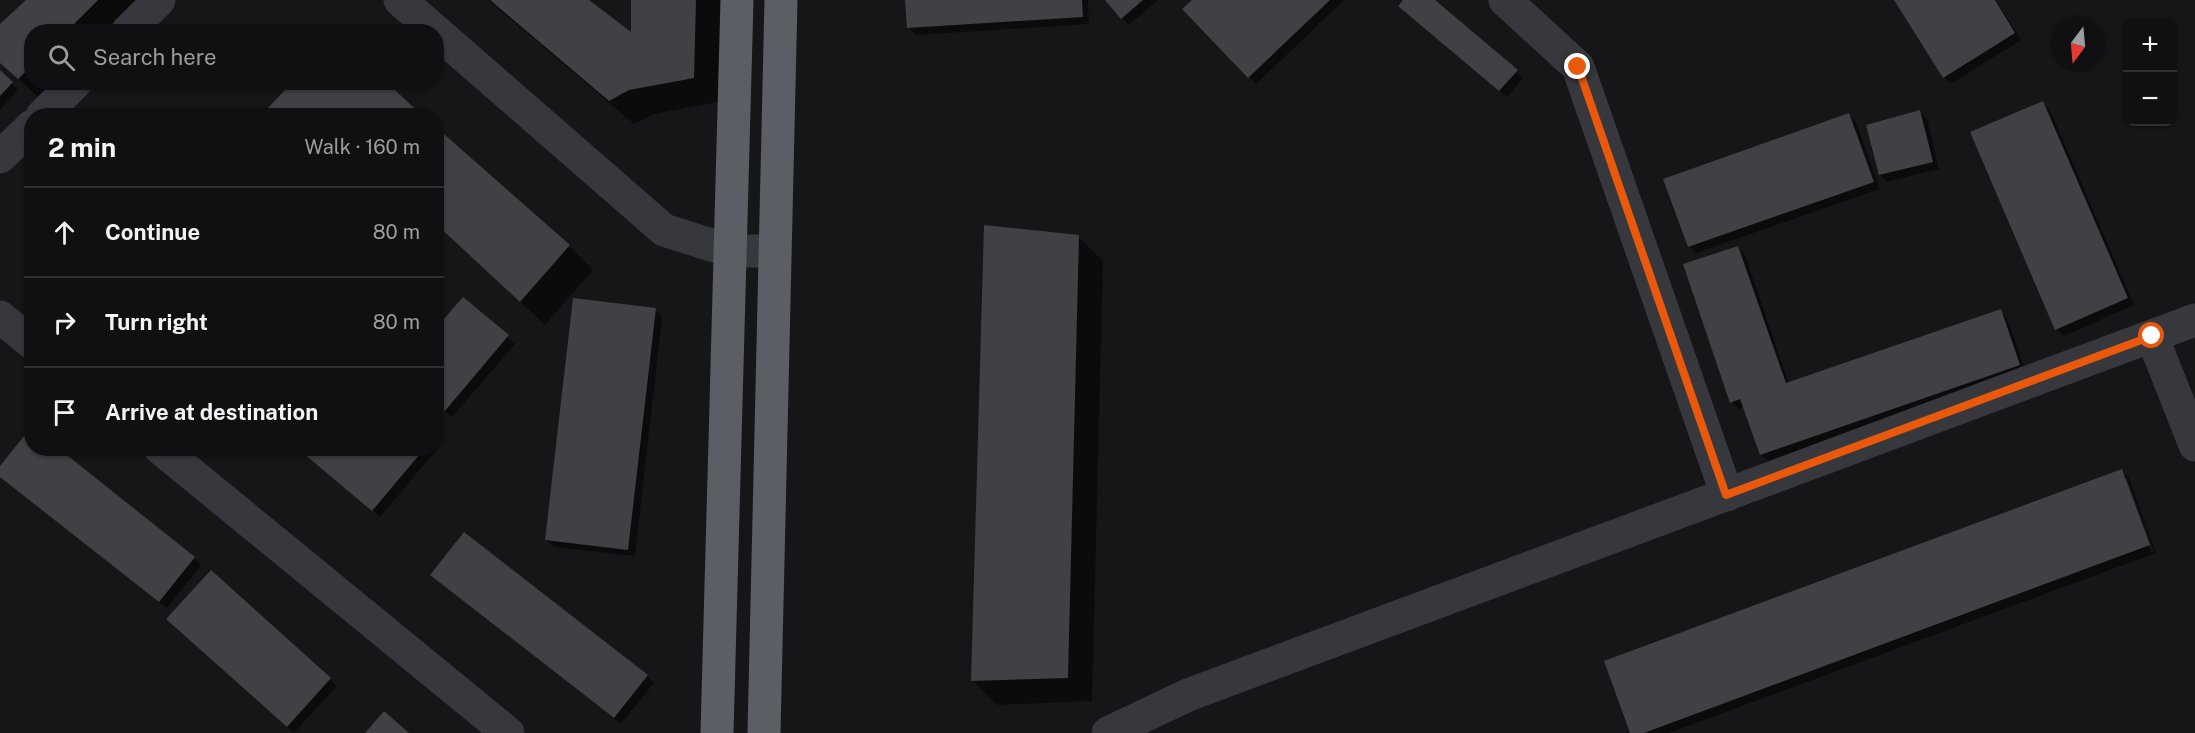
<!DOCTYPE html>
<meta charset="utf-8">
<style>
body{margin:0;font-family:"Public Sans",sans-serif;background:#19191b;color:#f1f3f6}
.controls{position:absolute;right:18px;top:18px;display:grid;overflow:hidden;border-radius:12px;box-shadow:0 2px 4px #0004}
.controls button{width:54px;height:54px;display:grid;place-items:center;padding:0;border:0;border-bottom:2px solid #303032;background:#101012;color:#f1f3f6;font:30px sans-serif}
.compass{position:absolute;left:2051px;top:18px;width:54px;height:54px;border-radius:50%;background:#101012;box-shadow:0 2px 4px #0004;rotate:196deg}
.stop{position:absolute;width:18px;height:18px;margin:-14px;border:4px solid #ea580c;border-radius:50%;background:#fff}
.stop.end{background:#ea580c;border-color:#fff;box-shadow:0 2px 6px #0008}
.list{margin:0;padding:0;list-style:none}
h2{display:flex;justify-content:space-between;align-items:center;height:78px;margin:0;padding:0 24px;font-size:26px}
h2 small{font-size:20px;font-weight:400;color:#9c9d9f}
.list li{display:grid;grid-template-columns:39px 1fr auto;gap:18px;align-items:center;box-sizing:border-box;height:90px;padding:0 24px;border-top:2px solid #303032}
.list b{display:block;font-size:22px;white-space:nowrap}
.list em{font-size:20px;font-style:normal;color:#9c9d9f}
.icon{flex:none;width:33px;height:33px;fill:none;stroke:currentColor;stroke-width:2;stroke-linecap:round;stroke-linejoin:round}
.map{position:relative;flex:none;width:2195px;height:733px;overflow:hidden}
.search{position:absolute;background:#101012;box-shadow:0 2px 4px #0004;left:24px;top:24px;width:420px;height:66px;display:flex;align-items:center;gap:15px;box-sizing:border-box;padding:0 21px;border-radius:24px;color:#9c9d9f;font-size:22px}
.panel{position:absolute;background:#101012;box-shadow:0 2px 4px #0004;left:24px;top:108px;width:420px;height:348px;border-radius:24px}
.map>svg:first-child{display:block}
</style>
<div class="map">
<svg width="2195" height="733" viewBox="0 0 2195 733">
<rect width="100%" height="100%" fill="#161618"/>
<path fill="#0007" fill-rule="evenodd" d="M 28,0 L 139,0 L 107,32 L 32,32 L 32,82 L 55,82 L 39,98 L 0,62 L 0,26 Z
M 488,0 L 586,0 L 633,35 L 632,0 L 721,0 L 718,102 L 654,114 L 634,124 Z
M 907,0 L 1088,0 L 1089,24 L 916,35 L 909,28 Z
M 1107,0 L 1158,0 L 1129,25 Z
M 1194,0 L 1344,0 L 1256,84 L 1184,9 Z
M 1405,0 L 1433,0 L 1523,78 L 1507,97 L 1407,13 Z
M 1896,0 L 1996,0 L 2021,40 L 1951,84 L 1944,77 Z
M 0,72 L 18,90 L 0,110 Z
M 2043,103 L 2050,110 L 2134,305 L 2064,336 L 2056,329 Z
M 1920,112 L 1927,119 L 1939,169 L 1887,182 L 1880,175 Z
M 1849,115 L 1856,122 L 1880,189 L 1696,253 L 1689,246 Z
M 436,129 L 569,246 L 593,270 L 545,325 L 436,223 Z
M 1079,237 L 1103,261 L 1092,701 L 997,705 L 972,680 Z
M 1738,247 L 1745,255 L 1789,384 L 2000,311 L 2007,318 L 2026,372 L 1768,461 L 1761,454 L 1744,407 L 1739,409 L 1732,402 Z
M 463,299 L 515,344 L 452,417 L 436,404 Z
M 655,310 L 662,317 L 635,556 L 554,547 L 547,540 Z
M 436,445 L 439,447 L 380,517 L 298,448 L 436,448 Z
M 32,448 L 194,558 L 201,565 L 167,608 L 0,476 L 0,469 Z
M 2121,471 L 2129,478 L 2156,553 L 1669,733 L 1632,733 ZM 2123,478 L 2127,478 L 2154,552 L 2151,553 Z
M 211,572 L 337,686 L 294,733 L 175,626 Z
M 439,582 L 647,676 L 654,683 L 621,724 Z"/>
<path fill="#404145" d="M 26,0 L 98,0 L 66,32 L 32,32 L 32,66 L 18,79 L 0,63 L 0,24 Z
M 490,0 L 589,0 L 631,32 L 631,0 L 696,0 L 694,78 L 629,90 L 609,101 Z
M 905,0 L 1082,0 L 1083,17 L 907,28 Z
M 1105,0 L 1143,0 L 1121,19 Z
M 1192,0 L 1330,0 L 1248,78 L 1182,9 Z
M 1403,0 L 1435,0 L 1518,70 L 1499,91 L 1398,6 Z
M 1894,0 L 1995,0 L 2015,33 L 1943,78 Z
M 0,70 L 13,82 L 0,96 Z
M 293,82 L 386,82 L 423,116 L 260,116 Z
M 2043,101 L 2128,298 L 2055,330 L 1970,132 Z
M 1920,110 L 1933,162 L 1879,175 L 1866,125 Z
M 1849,113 L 1874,182 L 1688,247 L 1663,179 Z
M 436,127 L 570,245 L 520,302 L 436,224 Z
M 984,225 L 1079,235 L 1068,678 L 971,681 Z
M 1738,246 L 1786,383 L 2001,309 L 2020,365 L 1760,455 L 1740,399 L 1730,403 L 1683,264 Z
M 463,297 L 509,335 L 444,412 L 436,405 L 436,328 Z
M 573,298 L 656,308 L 628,550 L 545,540 Z
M 32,426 L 32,448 L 58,448 L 195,557 L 159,602 L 0,477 L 0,466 Z
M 297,448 L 425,448 L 372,511 Z
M 2122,469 L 2150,545 L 1644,733 L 1630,733 L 1604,661 Z
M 464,532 L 648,675 L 614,718 L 430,575 Z
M 211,570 L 331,678 L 287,727 L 166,619 Z
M 384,711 L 409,733 L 365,733 Z"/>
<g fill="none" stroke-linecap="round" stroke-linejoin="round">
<path stroke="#37383d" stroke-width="33" d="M 400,0 L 664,230 L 730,251 L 774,251
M 1505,0 L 1578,67 L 1727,495
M 0,317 L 32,343
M 2152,336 L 2195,445
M 160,448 L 508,733
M 1108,733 L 1188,695 L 2195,320"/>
<path stroke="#37383d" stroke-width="33" d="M 127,32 L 159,0
M 42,116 L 76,82
M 0,157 L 32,126"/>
<path stroke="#5b5e65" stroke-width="33" d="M 717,733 L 737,0
M 764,733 L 781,0"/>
</g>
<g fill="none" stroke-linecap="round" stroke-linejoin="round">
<path stroke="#ea580c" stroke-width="8" d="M 1578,67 L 1726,495 L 2152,336"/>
</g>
</svg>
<div class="controls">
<button>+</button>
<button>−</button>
</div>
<svg class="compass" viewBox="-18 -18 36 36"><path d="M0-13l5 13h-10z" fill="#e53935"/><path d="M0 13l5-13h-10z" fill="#9c9d9f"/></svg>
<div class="stop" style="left:2152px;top:336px"></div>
<div class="stop end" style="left:1578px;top:67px"></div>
<div class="search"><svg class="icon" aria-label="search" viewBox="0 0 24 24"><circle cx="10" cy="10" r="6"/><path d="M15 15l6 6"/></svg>Search here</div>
<section class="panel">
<h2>2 min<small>Walk · 160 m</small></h2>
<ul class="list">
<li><svg class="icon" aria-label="ahead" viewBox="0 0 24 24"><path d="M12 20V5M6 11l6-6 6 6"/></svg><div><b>Continue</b></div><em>80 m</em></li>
<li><svg class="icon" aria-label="right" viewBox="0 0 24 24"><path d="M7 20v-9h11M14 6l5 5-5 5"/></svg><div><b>Turn right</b></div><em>80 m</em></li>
<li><svg class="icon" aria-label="arrive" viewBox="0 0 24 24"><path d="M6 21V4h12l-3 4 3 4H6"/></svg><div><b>Arrive at destination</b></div></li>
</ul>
</section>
</div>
